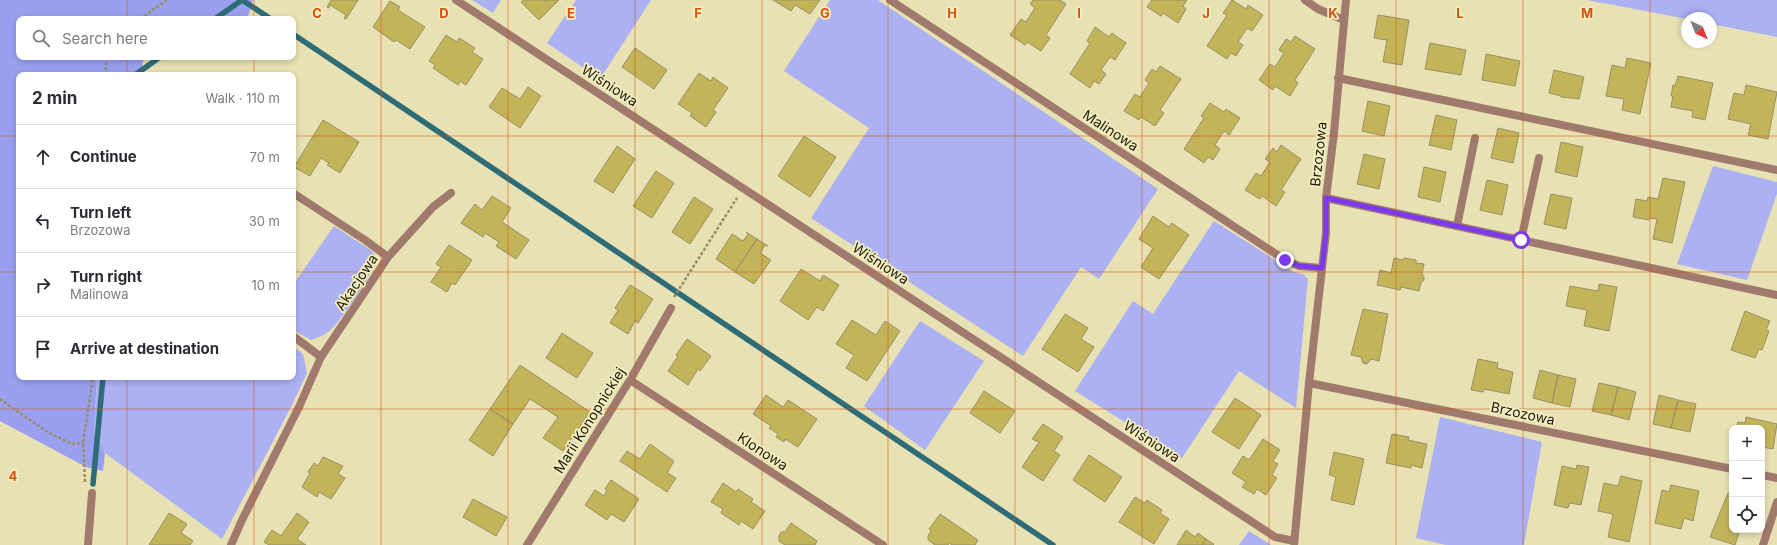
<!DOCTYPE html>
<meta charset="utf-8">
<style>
body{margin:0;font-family:Inter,sans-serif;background:#f2f2f3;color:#2b2b33}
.controls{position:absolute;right:12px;bottom:12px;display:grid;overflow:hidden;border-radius:8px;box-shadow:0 2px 6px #0003}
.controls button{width:36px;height:36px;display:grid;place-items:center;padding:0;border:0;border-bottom:1px solid #e1e1e2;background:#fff;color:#2b2b33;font:20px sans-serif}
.compass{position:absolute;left:1681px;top:12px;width:36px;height:36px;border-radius:50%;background:#fff;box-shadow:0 2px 6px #0003;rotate:137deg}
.stop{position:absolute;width:12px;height:12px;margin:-9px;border:3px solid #7c3aed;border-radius:50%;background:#fff}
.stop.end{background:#7c3aed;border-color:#fff;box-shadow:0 1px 4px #0008}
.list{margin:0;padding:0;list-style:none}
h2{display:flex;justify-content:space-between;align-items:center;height:52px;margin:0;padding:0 16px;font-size:17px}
h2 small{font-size:13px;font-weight:400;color:#7c7c81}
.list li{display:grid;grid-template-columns:26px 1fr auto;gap:12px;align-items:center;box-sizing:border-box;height:64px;padding:0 16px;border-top:1px solid #e1e1e2}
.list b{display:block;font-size:15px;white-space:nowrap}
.list p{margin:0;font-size:13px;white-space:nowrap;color:#7c7c81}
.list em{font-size:13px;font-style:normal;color:#7c7c81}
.icon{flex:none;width:22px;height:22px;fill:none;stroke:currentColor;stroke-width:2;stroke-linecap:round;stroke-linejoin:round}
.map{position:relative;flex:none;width:1777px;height:545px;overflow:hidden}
.search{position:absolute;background:#fff;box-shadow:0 2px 6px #0003;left:16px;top:16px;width:280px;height:44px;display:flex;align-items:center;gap:10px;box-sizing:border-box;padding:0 14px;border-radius:8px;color:#7c7c81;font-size:15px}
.panel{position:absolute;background:#fff;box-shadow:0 2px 6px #0003;left:16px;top:72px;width:280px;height:308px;border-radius:8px}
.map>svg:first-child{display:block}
</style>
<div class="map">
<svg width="1777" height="545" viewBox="0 0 1777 545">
<rect width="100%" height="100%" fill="#e8e1b3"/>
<path fill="#abb1f3" d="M 472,0 L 501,0 L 493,13 Z
M 576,0 L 651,0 L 600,79 L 547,43 Z
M 830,0 L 878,0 L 1158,189 L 1099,279 L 1081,267 L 1023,356 L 811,218 L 869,128 L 784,71 Z
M 1587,0 L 1777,0 L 1777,37 L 1711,24 L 1711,18 L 1687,19 Z
M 1713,166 L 1777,182 L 1777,194 L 1747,280 L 1677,264 Z
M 1214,221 L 1294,272 L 1303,274 L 1308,279 L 1296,408 L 1239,371 L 1182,458 L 1075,391 L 1133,301 L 1153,314 Z
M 334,226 L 372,251 L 377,258 C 372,275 341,322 328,332 C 323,336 316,338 311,340 L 293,330 L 293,285 Z
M 920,321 L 984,361 L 925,450 L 864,406 Z
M 293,346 L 303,354 L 307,373 L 292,405 L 222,539 L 105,453 L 94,432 L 97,377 L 293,377 Z
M 1440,417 L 1542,442 L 1524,545 L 1446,545 L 1416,538 Z
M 1249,531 L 1271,545 L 1239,545 Z"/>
<path fill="#9aa0ef" d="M 0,0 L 253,0 L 249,14 L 245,19 L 19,19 L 19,57 L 144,57 L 140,75 L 19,75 L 19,377 L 97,377 L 94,432 L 105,453 L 103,471 L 86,467 L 0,421 Z"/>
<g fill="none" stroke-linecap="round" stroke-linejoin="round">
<path stroke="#2e6c78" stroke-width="5.5" d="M 242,0 L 271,19
M 215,19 L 242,0
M 293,34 L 1053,545
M 135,75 L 160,57
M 93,484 L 103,377"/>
</g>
<path fill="#c4b459" stroke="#989166" d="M 331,0 L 358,0 L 346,19 L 344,18 L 346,15 L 330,5 L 329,8 L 327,7 Z
M 524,0 L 559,0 L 539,20 L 521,2 Z
M 773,0 L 820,0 L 810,14 L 795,5 L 791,11 Z
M 1033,0 L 1060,0 L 1066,4 L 1046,35 L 1050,38 L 1041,51 L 1027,42 L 1025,45 L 1010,35 L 1021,19 L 1026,22 L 1035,8 L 1030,4 Z
M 1152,0 L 1187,0 L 1183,6 L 1186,9 L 1178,23 L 1163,13 L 1161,16 L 1147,7 Z
M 1232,0 L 1246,9 L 1248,5 L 1263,15 L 1252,31 L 1247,28 L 1238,42 L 1243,45 L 1236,56 L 1231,53 L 1227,59 L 1207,46 L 1227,15 L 1223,13 Z
M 390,1 L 400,7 L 398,10 L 425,27 L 410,49 L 396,40 L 394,42 L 373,27 Z
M 1378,15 L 1409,20 L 1402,65 L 1383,62 L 1387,40 L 1374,38 Z
M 1095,27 L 1109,37 L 1112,33 L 1126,43 L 1115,60 L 1110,57 L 1101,70 L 1106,74 L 1099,84 L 1094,81 L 1090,88 L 1070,74 L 1090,43 L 1087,41 Z
M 446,35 L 457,42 L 459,38 L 475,48 L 472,52 L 483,59 L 466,85 L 460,81 L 458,85 L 433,68 L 435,65 L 429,61 Z
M 1295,36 L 1315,49 L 1295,80 L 1298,83 L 1290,96 L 1275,86 L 1273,90 L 1259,80 L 1270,64 L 1275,67 L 1284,53 L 1279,50 L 1286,39 L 1291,42 Z
M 1430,43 L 1466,50 L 1461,75 L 1425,69 Z
M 635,48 L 667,70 L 654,89 L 622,67 Z
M 1486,54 L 1520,61 L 1515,86 L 1482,80 Z
M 1627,58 L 1651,63 L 1640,114 L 1622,110 L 1624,99 L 1606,96 L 1612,65 L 1625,68 Z
M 1160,66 L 1181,79 L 1160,110 L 1164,113 L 1155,126 L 1141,117 L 1139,120 L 1124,111 L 1135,94 L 1140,97 L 1149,83 L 1145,80 L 1152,69 L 1156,72 Z
M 1554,70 L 1584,77 L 1579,99 L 1561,97 L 1561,96 L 1549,93 Z
M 699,73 L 711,81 L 713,77 L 728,88 L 713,110 L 716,112 L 706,127 L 690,116 L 692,113 L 678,104 Z
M 1678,76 L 1713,83 L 1705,120 L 1692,117 L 1693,111 L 1671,107 L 1673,96 L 1671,96 L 1673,85 L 1675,86 Z
M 1746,85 L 1777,92 L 1768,139 L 1748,135 L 1751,124 L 1728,119 L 1734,93 L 1744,95 Z
M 528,87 L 541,96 L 520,128 L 489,107 L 502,88 L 520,99 Z
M 1368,101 L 1390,106 L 1384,136 L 1362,131 Z
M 1210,103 L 1224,112 L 1226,109 L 1240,118 L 1229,135 L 1224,131 L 1215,145 L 1220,149 L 1213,160 L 1208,157 L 1204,163 L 1184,149 L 1204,118 L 1201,116 Z
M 1436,115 L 1457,120 L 1451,150 L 1429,145 Z
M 323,120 L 359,142 L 340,173 L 327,165 L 329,163 L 321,158 L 310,176 L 294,167 Z
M 1498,128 L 1519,133 L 1513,163 L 1491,158 Z
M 804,136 L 836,157 L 810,197 L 778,176 Z
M 1561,142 L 1583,147 L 1577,177 L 1555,172 Z
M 1281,145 L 1301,159 L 1281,190 L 1285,192 L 1276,206 L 1262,196 L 1260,199 L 1245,190 L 1256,173 L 1261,176 L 1270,162 L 1265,159 L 1273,148 L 1277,152 Z
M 617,146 L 635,159 L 613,193 L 594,181 Z
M 1364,154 L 1385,159 L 1379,189 L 1357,184 Z
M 1424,167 L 1446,172 L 1440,202 L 1418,197 Z
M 656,171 L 674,183 L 652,218 L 633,206 Z
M 1663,178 L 1685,182 L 1672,243 L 1653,239 L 1657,219 L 1650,218 L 1649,220 L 1633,217 L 1636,199 L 1647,201 L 1648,197 L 1658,199 Z
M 1487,180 L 1508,185 L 1502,215 L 1480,210 Z
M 1551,194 L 1572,198 L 1566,229 L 1544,224 Z
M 492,196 L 511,208 L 502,222 L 529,240 L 516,259 L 496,246 L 499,242 L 485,233 L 483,237 L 461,223 L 475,204 L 482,210 Z
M 694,197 L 713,209 L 690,244 L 672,232 Z
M 1153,216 L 1169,227 L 1172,223 L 1189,235 L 1159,279 L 1141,267 L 1153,248 L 1139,239 Z
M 746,232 L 757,239 L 735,272 L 716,259 L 732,234 L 743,241 L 748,234 Z
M 757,239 L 768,246 L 765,245 L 760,253 L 771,260 L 754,284 L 735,272 Z
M 449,245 L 472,260 L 455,285 L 452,283 L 447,292 L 431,282 L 441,267 L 436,264 Z
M 1394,258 L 1403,260 L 1404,258 L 1416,260 L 1416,263 L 1424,264 L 1422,274 L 1424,277 L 1424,280 L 1421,282 L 1419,291 L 1401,287 L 1400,290 L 1377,285 L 1380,270 L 1391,273 Z
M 801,269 L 820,281 L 823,275 L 839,285 L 823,311 L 817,307 L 808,320 L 780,301 Z
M 1599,284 L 1617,287 L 1609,331 L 1584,326 L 1587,310 L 1566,306 L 1570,286 L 1598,291 Z
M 630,285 L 653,299 L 638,323 L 635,321 L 628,334 L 610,323 L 618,310 L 615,308 Z
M 1363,309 L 1388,314 L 1379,361 L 1371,359 L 1367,364 L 1363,363 L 1361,357 L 1351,355 Z
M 1745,311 L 1770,321 L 1766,330 L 1769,331 L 1762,350 L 1759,349 L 1755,358 L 1731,350 Z
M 1065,314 L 1088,328 L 1081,339 L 1094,347 L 1078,372 L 1042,349 Z
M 852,320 L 876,335 L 885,321 L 900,331 L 867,381 L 846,368 L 854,355 L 836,344 Z
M 562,333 L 593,353 L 577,378 L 546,358 Z
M 687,339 L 711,356 L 700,371 L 698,369 L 688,385 L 668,371 L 678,356 L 676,355 Z
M 1478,359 L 1498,363 L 1497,368 L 1513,372 L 1509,394 L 1484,389 L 1483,392 L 1471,390 Z
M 520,365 L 590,412 L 563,451 L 543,438 L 558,417 L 530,399 L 513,424 L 490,409 Z
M 1540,370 L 1558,375 L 1552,403 L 1533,398 Z
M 1558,375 L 1576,379 L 1570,407 L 1552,403 Z
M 1599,383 L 1618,387 L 1611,415 L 1592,411 Z
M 1618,387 L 1636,392 L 1629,420 L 1611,415 Z
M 984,391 L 1015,411 L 1000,433 L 970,413 Z
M 766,395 L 783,407 L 788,400 L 817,419 L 798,447 L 785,439 L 784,442 L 776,437 L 778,434 L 769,428 L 771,426 L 753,414 Z
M 1659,395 L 1678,400 L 1671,428 L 1653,424 Z
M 1235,398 L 1261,415 L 1239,449 L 1212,432 Z
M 1678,400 L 1696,404 L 1690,432 L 1671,428 Z
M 490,409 L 513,424 L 493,456 L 469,440 Z
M 1746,417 L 1777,424 L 1773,449 L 1762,447 L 1762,428 L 1736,428 L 1738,422 L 1745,423 Z
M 1043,424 L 1063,437 L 1054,451 L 1060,455 L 1043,481 L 1022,467 L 1039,442 L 1032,439 Z
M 1392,434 L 1409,437 L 1408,440 L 1427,444 L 1422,468 L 1411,465 L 1411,468 L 1386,463 Z
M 1263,439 L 1280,450 L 1273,461 L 1278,464 L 1272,475 L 1277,478 L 1266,495 L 1257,489 L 1254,494 L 1242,487 L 1246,482 L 1232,473 L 1243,456 L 1249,460 Z
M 650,444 L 674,461 L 667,473 L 676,478 L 667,492 L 620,461 L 627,451 L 640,459 Z
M 1334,452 L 1364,459 L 1354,505 L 1331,500 L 1336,477 L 1329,475 Z
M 1089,455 L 1122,477 L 1105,502 L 1073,480 Z
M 323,457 L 343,466 L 338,474 L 345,478 L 331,499 L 319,492 L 317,497 L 302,487 L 310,473 L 308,472 L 314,463 L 318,466 Z
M 1577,465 L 1589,467 L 1581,505 L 1570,503 L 1568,508 L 1554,505 L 1562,466 L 1576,469 Z
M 1621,476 L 1642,481 L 1629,542 L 1608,537 L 1613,514 L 1598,511 L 1604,483 L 1618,486 Z
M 611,480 L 639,499 L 624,522 L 611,514 L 607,520 L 585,505 L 595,490 L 604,496 L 607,490 L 605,489 Z
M 723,483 L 736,492 L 738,489 L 753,499 L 751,502 L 765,511 L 753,529 L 741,521 L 739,525 L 721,513 L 723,509 L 711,502 Z
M 1671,485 L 1699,491 L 1693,521 L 1684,518 L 1681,529 L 1655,523 L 1662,490 L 1669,492 Z
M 1728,493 L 1732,494 L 1732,530 L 1740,530 L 1735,545 L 1710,537 Z
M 1135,497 L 1145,503 L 1147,500 L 1162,510 L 1160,513 L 1169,519 L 1154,544 L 1119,522 Z
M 473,499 L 507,517 L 496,536 L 463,517 Z
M 169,513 L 187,524 L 181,533 L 193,541 L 190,545 L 149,545 Z
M 297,513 L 309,522 L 297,539 L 306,545 L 269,545 L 264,542 L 272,530 L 281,536 Z
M 940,514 L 978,540 L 975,545 L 952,545 L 949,543 L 948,545 L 935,545 L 928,540 L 928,536 L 931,531 L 929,529 Z
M 791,523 L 817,541 L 815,545 L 785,545 L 779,541 L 779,536 L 781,532 L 785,532 Z
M 1186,530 L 1195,537 L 1198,533 L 1206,539 L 1202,545 L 1177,545 Z
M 1206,539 L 1214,544 L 1213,545 L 1202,545 Z"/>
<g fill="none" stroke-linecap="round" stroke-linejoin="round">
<path stroke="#948e6c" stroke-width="2.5" stroke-dasharray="3 2" stroke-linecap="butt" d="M 140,19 L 167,0
M 105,75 L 107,57
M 674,297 L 737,198
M 0,399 L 49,433 L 72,444 L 83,443
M 85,482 L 83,443 L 93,377"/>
<path stroke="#a07a6d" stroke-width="8" d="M 1457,226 L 1475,138
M 1521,240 L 1539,158
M 1309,383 L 1732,469
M 1762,475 L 1777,478"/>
<path stroke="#a07a6d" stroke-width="8" d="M 456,0 L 1275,537 L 1294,541
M 890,0 L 1285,260 L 1299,266 L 1321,268
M 1305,0 L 1318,9 L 1344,20
M 1338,78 L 1777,170
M 293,193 L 365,240 L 388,257 L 321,357
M 1326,198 L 1777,295
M 388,257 L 433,207 L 451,193
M 630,380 L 883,545
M 88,545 L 92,493
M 231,545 L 242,520 L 299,407 L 321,357 L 293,336
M 527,545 L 630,380 L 671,308
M 1294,545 L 1309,383 L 1326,233 L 1326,198 L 1334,133 L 1346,0
M 1763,545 L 1777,502"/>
</g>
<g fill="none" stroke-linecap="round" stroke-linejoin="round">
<path stroke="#7c3aed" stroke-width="5" d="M 1285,260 L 1299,266 L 1322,268 L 1326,233 L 1326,198 L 1521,240"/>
</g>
<path fill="none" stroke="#d4530c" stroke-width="1" stroke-opacity="0.55" d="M 127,0 L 127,19M 254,0 L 254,19M 381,0 L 381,545M 508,0 L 508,545M 635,0 L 635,545M 762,0 L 762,545M 888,0 L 888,545M 1015,0 L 1015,545M 1142,0 L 1142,545M 1269,0 L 1269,545M 1396,0 L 1396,545M 1523,0 L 1523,545M 1650,0 L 1650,545M 127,57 L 127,75M 254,57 L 254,75M 0,136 L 19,136M 293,136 L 1777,136M 0,272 L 19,272M 293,272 L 1777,272M 127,377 L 127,545M 254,377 L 254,545M 0,409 L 1777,409"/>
<g text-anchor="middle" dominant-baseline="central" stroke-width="3.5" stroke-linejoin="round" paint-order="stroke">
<g font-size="14" fill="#1c1908" stroke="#f5eec0">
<text transform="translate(610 85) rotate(33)">Wiśniowa</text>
<text transform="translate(1111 130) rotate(33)">Malinowa</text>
<text transform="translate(1318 154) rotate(-84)">Brzozowa</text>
<text transform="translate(881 263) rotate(33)">Wiśniowa</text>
<text transform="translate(356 282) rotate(-56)">Akacjowa</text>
<text transform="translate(1523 413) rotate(12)">Brzozowa</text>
<text transform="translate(589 420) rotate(-58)">Marii Konopnickiej</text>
<text transform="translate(1152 441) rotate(33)">Wiśniowa</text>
<text transform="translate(763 451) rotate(33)">Klonowa</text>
</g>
</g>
<g font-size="13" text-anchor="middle" font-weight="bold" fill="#d4530c" stroke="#f5eec0" stroke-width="3.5" stroke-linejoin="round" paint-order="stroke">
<text x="317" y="18">C</text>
<text x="444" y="18">D</text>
<text x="571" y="18">E</text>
<text x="698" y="18">F</text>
<text x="825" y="18">G</text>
<text x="952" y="18">H</text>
<text x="1079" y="18">I</text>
<text x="1206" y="18">J</text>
<text x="1333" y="18">K</text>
<text x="1460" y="18">L</text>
<text x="1587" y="18">M</text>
<text x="13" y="481">4</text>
</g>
</svg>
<div class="controls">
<button>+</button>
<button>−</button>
<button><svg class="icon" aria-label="locate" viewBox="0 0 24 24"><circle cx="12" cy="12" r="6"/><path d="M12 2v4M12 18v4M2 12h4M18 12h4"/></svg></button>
</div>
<svg class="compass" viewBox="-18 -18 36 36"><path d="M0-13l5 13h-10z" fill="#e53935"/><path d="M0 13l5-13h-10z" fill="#7c7c81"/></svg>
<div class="stop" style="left:1521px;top:240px"></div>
<div class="stop end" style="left:1285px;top:260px"></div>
<div class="search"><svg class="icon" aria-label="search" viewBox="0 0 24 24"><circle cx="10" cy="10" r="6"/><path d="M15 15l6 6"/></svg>Search here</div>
<section class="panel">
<h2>2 min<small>Walk · 110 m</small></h2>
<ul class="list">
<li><svg class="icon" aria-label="ahead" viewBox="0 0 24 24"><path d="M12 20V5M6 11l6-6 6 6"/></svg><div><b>Continue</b></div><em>70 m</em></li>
<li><svg class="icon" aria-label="left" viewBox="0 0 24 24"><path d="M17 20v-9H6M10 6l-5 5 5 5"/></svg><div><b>Turn left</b><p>Brzozowa</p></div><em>30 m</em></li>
<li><svg class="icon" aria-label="right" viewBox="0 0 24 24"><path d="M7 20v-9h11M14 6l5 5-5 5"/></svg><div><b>Turn right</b><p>Malinowa</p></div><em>10 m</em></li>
<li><svg class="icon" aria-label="arrive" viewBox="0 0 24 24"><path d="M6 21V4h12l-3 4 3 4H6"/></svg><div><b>Arrive at destination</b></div></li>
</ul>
</section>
</div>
